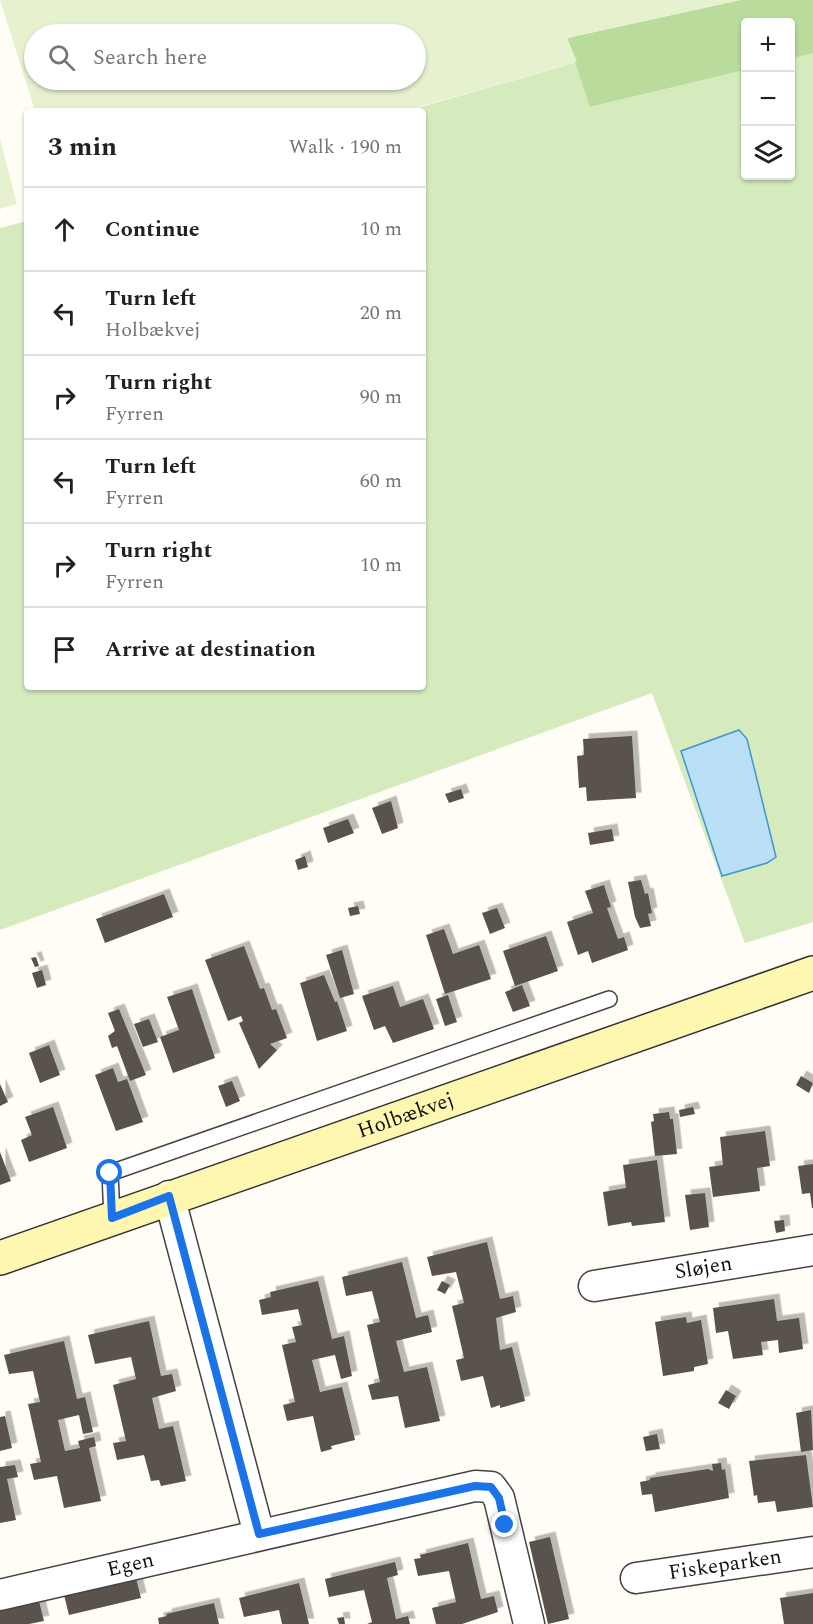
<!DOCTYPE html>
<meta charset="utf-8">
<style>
body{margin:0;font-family:Spectral,serif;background:#f6f6f6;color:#202124}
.controls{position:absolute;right:18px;top:18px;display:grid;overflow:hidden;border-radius:6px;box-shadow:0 2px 4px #0004}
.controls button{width:54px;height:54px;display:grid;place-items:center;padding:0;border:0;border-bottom:2px solid #e0e0e0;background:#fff;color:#202124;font:30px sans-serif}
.stop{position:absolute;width:18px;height:18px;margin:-14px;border:4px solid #1a73e8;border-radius:50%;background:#fff}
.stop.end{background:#1a73e8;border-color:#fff;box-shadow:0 2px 6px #0008}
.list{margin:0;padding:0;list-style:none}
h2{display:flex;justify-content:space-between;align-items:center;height:78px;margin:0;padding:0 24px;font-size:26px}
h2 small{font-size:20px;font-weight:400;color:#757577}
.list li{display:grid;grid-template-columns:39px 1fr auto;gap:18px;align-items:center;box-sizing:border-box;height:84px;padding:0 24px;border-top:2px solid #e0e0e0}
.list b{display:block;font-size:22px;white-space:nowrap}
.list p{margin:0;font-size:20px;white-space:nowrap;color:#757577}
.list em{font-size:20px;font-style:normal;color:#757577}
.icon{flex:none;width:33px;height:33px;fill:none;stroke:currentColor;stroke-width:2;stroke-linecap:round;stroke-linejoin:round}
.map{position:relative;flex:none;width:813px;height:1624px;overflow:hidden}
.search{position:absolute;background:#fff;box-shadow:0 2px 4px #0004;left:24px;top:24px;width:402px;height:66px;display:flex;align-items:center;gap:15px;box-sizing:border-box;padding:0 21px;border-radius:33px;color:#757577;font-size:22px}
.panel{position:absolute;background:#fff;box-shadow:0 2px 4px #0004;left:24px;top:108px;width:402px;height:582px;border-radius:6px}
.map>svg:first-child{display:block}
</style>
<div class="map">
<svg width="813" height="1624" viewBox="0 0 813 1624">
<defs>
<filter id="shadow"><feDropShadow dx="5.5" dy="-5.5" stdDeviation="0" flood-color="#0004"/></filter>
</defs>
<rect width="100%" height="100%" fill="#fffdf5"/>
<path fill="#d5ebbd" d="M 813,53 L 813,922 L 745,943 L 652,693 L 0,930 L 0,228 L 27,221 L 27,687 L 423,687 L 423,111 L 407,111 L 577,62 L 591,107 L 745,70 L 746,176 L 790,176 L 791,59 Z"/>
<path fill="#b9dc9c" d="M 740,0 L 813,0 L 813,53 L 791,59 L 790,22 L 746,22 L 745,70 L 590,107 L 567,38 Z"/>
<path fill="#e6f2cf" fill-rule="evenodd" d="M 0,0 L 740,0 L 567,38 L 577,62 L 404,111 L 35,111 ZM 34,34 L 416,34 L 416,80 L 34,80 Z
M 0,139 L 17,204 L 0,209 Z"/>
<path fill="#b9e0f7" stroke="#3f96cf" stroke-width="1.5" d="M 739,730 L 747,739 L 776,857 L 767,863 L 722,876 L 681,751 Z"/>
<path fill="#5a524d" filter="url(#shadow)" d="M 632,736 L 636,798 L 587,801 L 586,787 L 579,788 L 577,756 L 584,755 L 583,739 Z
M 461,789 L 464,798 L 449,803 L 445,794 Z
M 391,801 L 398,828 L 382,834 L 372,808 Z
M 348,819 L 354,833 L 328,843 L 323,828 Z
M 612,829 L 614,841 L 590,845 L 588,833 Z
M 305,856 L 308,867 L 298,870 L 295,860 Z
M 641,880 L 645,894 L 648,893 L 652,913 L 648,914 L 651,926 L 640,928 L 635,917 L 628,882 Z
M 604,885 L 611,907 L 607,908 L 618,939 L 624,937 L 628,950 L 592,963 L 588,951 L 578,955 L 567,922 L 593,913 L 585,891 Z
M 164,894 L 173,917 L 105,943 L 96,919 Z
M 358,906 L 360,914 L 350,916 L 348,908 Z
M 497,908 L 505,928 L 490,934 L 482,913 Z
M 444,929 L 453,954 L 479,945 L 491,979 L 445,994 L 426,935 Z
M 546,936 L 558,971 L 515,986 L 503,951 Z
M 244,946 L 260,989 L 264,988 L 272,1010 L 276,1009 L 287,1038 L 270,1044 L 277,1050 L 259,1069 L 239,1023 L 243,1021 L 241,1016 L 228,1021 L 205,960 Z
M 342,950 L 354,994 L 340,998 L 326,955 Z
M 36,957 L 39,966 L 35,967 L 31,958 Z
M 42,970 L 46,985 L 37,988 L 32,973 Z
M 324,975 L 335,1002 L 337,1001 L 347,1031 L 317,1041 L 300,983 Z
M 522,985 L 530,1006 L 513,1012 L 505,992 Z
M 393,986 L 400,1007 L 423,999 L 434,1029 L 393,1043 L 385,1026 L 374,1030 L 362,996 Z
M 192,989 L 215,1058 L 173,1073 L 160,1037 L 179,1030 L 167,997 Z
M 448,995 L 457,1022 L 445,1026 L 436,999 Z
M 119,1009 L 146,1075 L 130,1081 L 117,1046 L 112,1048 L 108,1036 L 115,1031 L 108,1013 Z
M 149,1019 L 158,1042 L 143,1047 L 134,1024 Z
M 49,1045 L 60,1075 L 40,1083 L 29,1053 Z
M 113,1068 L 118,1082 L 127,1079 L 143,1122 L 116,1131 L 95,1075 Z
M 801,1076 L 813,1083 L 809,1093 L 796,1085 Z
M 232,1081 L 240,1101 L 226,1107 L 218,1086 Z
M 0,1084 L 8,1102 L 0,1106 Z
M 53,1107 L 67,1148 L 29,1162 L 21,1140 L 32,1135 L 25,1117 Z
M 693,1107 L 695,1114 L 680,1117 L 679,1110 Z
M 669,1112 L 670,1119 L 673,1119 L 677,1154 L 655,1156 L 651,1122 L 654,1121 L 653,1114 Z
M 765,1131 L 770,1166 L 757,1168 L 760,1191 L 713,1197 L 709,1167 L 723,1165 L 720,1137 Z
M 0,1152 L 11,1181 L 0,1185 Z
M 657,1160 L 665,1222 L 632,1226 L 631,1222 L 608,1226 L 603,1192 L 626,1188 L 623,1165 Z
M 813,1164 L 813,1208 L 812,1208 L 810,1193 L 802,1194 L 798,1166 Z
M 705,1193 L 709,1227 L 690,1230 L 685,1195 Z
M 784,1220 L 785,1231 L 776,1233 L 774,1221 Z
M 487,1242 L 500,1299 L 513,1296 L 516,1312 L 496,1318 L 500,1350 L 512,1347 L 525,1401 L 500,1408 L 500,1405 L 491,1408 L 483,1376 L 461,1381 L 456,1360 L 464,1358 L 452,1306 L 464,1303 L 456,1272 L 432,1276 L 427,1257 Z
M 402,1262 L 416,1318 L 428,1315 L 432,1332 L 396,1341 L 404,1372 L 427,1367 L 440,1421 L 405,1428 L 398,1396 L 372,1400 L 368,1385 L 380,1382 L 367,1325 L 380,1322 L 372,1291 L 346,1296 L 342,1277 Z
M 318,1281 L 332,1339 L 344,1336 L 352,1376 L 341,1379 L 335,1355 L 312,1360 L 320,1392 L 342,1387 L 355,1440 L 331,1446 L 332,1449 L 321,1452 L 313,1416 L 287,1421 L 283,1405 L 295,1402 L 282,1345 L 296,1342 L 292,1327 L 302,1325 L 298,1309 L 262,1315 L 259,1300 L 271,1297 L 270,1292 Z
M 442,1281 L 450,1285 L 445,1294 L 437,1290 Z
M 774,1299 L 777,1321 L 799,1318 L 803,1349 L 779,1353 L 778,1340 L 761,1342 L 763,1355 L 733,1359 L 728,1331 L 716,1333 L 713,1308 Z
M 686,1317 L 687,1323 L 701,1320 L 708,1364 L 694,1367 L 694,1371 L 663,1376 L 655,1322 Z
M 149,1321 L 161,1376 L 172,1374 L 176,1391 L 152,1398 L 159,1429 L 173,1426 L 186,1481 L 161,1486 L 159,1480 L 151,1481 L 144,1455 L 117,1460 L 113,1443 L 126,1441 L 113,1385 L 136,1379 L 131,1357 L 95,1364 L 88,1335 Z
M 64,1341 L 77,1399 L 85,1397 L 93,1432 L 83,1434 L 79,1415 L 58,1420 L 65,1451 L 80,1448 L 78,1441 L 94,1437 L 96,1446 L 89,1448 L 101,1501 L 64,1508 L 57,1476 L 34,1480 L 30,1464 L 41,1462 L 28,1404 L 40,1402 L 33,1371 L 9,1374 L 4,1355 Z
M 726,1390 L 736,1396 L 729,1409 L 718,1403 Z
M 811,1410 L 813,1450 L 801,1452 L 796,1413 Z
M 5,1416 L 12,1448 L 0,1451 L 0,1417 Z
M 657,1434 L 660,1449 L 646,1451 L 643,1437 Z
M 806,1455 L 813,1507 L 777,1512 L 775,1501 L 758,1503 L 757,1495 L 754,1496 L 749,1461 Z
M 721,1463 L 722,1470 L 725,1469 L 729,1498 L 655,1512 L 652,1494 L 642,1495 L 640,1482 L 650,1480 L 650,1478 L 708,1469 L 713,1471 L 712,1464 Z
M 15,1465 L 18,1477 L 7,1479 L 16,1520 L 0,1523 L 0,1467 Z
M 550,1537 L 569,1619 L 548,1624 L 529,1542 Z
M 468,1543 L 481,1599 L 494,1596 L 498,1612 L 462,1624 L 436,1624 L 432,1608 L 456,1602 L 449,1571 L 418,1576 L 414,1559 L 421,1558 L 420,1555 Z
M 395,1562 L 398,1575 L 387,1578 L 396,1619 L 408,1616 L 410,1624 L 367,1624 L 372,1622 L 364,1590 L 329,1597 L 325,1579 Z
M 136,1578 L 141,1598 L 69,1615 L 64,1595 Z
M 299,1583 L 309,1624 L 282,1624 L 279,1610 L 244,1617 L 239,1598 Z
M 813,1593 L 813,1624 L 784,1624 L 780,1598 Z
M 39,1601 L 44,1621 L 29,1624 L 0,1624 L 0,1610 Z
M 214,1603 L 219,1624 L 159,1624 L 158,1618 L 167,1616 L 166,1614 Z
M 344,1617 L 345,1624 L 339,1624 L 337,1618 Z"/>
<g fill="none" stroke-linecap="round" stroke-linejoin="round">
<g stroke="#444" stroke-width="18">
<path id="lane" d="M 112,1218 L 110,1173 L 609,999"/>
</g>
<g stroke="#444" stroke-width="33">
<g id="street">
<path d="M 169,1196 L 259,1534"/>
<path id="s1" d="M 594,1286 L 813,1250"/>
<path id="s2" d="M 636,1578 L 813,1552"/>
<path id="s3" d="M 0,1595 L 475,1486 L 491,1487 L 499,1498 L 529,1624"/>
</g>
</g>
<g stroke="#333" stroke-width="36">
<g id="secondary">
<path id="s4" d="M 0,1258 L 813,973"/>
</g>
</g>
<use href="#lane" stroke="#fff" stroke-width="15"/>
<use href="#street" stroke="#fff" stroke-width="30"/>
<use href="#secondary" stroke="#fff6b0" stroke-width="33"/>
</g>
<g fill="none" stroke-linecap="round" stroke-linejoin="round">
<path stroke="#1a73e8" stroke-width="8" d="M 110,1173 L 112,1218 L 169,1196 L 259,1534 L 475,1486 L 491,1487 L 499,1498 L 505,1525"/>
</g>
<g text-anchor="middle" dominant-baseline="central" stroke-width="6" stroke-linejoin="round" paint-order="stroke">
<g font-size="21" fill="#111" stroke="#fff">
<text stroke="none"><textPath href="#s4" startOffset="430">Holbækvej</textPath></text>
<text stroke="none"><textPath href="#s1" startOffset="111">Sløjen</textPath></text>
<text stroke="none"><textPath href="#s3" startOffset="134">Egen</textPath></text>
<text stroke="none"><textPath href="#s2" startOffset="90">Fiskeparken</textPath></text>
</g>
</g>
</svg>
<div class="controls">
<button>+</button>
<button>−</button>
<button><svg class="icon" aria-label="layers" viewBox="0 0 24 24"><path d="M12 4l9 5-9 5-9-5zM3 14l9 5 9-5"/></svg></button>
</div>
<div class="stop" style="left:110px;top:1173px"></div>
<div class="stop end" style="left:505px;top:1525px"></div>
<div class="search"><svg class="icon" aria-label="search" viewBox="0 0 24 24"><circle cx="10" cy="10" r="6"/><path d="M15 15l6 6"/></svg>Search here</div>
<section class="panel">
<h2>3 min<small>Walk · 190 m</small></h2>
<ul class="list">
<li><svg class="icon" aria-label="ahead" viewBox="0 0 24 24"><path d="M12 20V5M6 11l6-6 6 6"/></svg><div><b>Continue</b></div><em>10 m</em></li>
<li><svg class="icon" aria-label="left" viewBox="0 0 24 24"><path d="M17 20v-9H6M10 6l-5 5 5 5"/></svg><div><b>Turn left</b><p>Holbækvej</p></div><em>20 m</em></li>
<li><svg class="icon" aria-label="right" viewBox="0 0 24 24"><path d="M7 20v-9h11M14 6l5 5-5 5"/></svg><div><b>Turn right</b><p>Fyrren</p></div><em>90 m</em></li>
<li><svg class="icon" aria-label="left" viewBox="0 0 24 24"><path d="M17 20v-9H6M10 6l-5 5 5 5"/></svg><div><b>Turn left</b><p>Fyrren</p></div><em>60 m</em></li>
<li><svg class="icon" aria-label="right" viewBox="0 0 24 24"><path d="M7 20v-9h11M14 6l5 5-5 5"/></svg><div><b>Turn right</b><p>Fyrren</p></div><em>10 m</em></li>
<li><svg class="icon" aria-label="arrive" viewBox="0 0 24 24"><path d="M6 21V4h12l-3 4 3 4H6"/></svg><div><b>Arrive at destination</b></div></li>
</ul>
</section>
</div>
